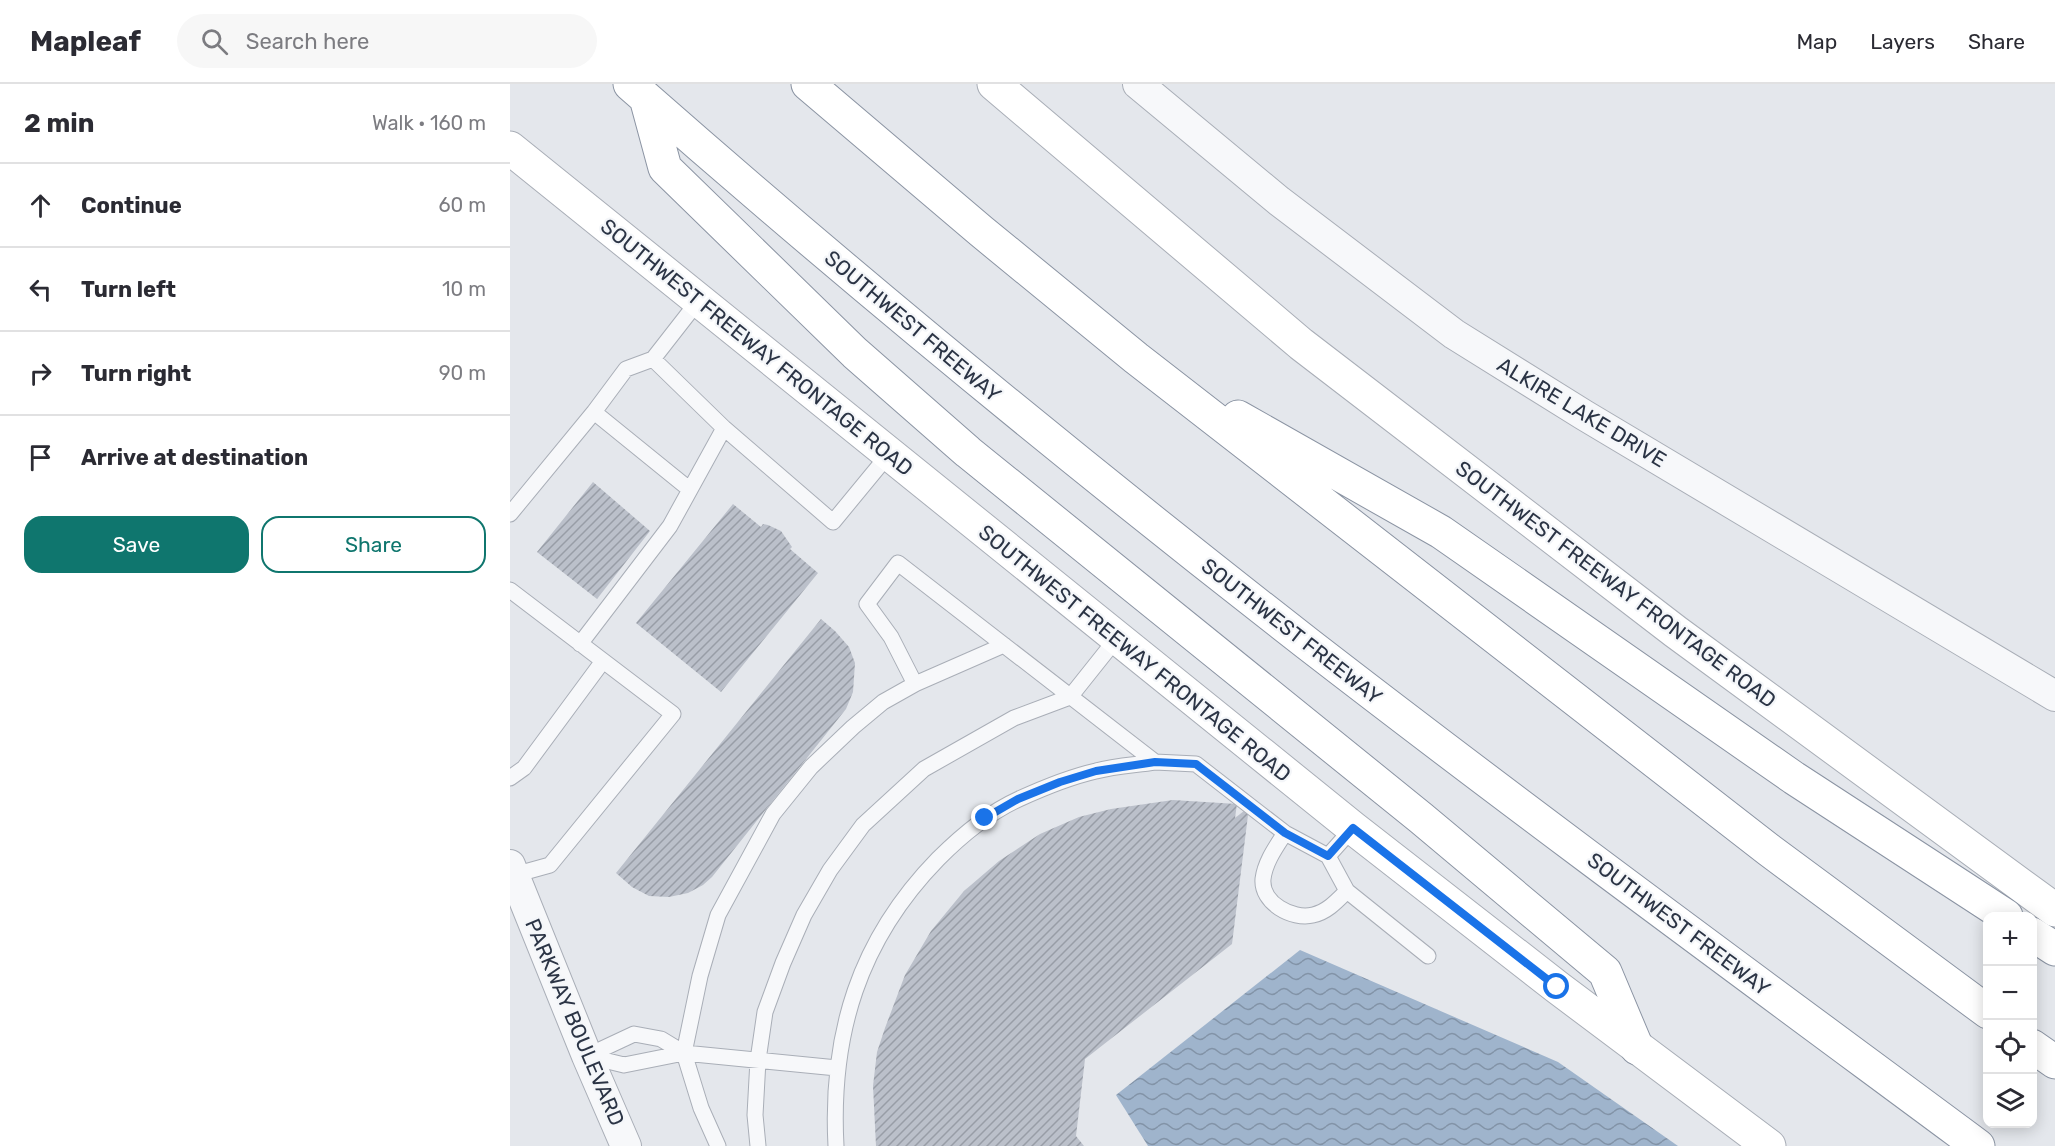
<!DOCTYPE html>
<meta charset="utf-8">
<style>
body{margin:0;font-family:Rubik,sans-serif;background:#f7f7f7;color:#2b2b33}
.controls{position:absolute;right:18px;bottom:18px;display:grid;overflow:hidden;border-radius:12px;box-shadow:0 3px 15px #0003}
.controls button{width:54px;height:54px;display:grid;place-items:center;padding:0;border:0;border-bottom:2px solid #e1e1e2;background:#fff;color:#2b2b33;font:30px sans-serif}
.stop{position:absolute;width:18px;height:18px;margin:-14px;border:4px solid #1a73e8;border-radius:50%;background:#fff}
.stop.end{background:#1a73e8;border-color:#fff;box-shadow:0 2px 6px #0008}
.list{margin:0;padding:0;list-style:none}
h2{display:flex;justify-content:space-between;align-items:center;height:78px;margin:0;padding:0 24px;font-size:26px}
h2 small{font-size:20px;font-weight:400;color:#7c7c81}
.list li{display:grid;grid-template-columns:39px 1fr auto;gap:18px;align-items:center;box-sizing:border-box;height:84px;padding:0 24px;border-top:2px solid #e1e1e2}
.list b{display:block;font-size:22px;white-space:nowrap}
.list em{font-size:20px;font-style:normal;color:#7c7c81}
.actions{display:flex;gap:12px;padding:18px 24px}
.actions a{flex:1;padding:14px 0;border:2px solid #0f766e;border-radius:18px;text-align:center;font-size:21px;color:#0f766e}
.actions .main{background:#0f766e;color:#fff}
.icon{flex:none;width:33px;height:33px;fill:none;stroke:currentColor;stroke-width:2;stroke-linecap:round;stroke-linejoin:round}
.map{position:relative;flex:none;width:1545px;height:1062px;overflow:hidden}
header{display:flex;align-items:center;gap:36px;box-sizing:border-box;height:84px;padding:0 30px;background:#fff;border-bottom:2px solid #e1e1e2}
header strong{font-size:28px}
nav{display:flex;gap:33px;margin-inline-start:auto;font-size:21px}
.search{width:420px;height:54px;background:#f7f7f7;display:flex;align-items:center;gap:15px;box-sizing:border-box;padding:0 21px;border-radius:33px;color:#7c7c81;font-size:22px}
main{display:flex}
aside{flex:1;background:#fff}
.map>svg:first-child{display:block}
</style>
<header>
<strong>Mapleaf</strong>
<div class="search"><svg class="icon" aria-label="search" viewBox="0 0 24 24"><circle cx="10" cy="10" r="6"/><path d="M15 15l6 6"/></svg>Search here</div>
<nav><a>Map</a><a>Layers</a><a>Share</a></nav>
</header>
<main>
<aside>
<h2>2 min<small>Walk · 160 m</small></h2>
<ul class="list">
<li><svg class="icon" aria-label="ahead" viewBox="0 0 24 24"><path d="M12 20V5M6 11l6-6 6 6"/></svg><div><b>Continue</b></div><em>60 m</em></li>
<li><svg class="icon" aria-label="left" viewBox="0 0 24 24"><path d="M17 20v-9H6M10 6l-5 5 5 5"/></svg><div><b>Turn left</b></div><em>10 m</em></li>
<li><svg class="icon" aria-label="right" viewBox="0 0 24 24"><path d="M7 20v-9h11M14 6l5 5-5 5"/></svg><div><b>Turn right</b></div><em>90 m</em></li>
<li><svg class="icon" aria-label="arrive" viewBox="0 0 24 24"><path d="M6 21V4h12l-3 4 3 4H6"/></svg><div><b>Arrive at destination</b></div></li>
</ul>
<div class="actions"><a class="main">Save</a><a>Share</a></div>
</aside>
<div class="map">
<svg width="1545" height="1062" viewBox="0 0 1545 1062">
<defs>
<pattern id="water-waves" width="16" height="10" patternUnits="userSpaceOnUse" patternTransform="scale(1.5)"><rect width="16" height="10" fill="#9fb4cc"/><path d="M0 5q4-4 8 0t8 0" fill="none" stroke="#8293a7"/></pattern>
<pattern id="building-hatch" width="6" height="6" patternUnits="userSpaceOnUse" patternTransform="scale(1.5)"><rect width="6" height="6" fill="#bbc0ca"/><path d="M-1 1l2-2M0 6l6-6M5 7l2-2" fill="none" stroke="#989da6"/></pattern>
</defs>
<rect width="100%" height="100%" fill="#e4e7ec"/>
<path fill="url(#water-waves)" d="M 790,866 L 1048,978 L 1168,1062 L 638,1062 L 606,1011 Z"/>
<path fill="url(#building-hatch)" d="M 83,398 L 140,447 L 87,515 L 27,468 Z
M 223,420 L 251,443 L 253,440 L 258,441 L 271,447 L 282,463 L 280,465 L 308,489 L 211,608 L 126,539 Z
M 311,535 L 325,547 L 339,563 L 345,579 L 343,608 L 336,625 L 202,793 L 193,801 L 178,809 L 159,813 L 139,812 L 122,803 L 106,789 Z
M 663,716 L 727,720 L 725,734 L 739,723 L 722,860 L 575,975 L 566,1052 L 574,1062 L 366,1062 L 363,1002 L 367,968 L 375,944 L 395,891 L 421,847 L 454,807 L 489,777 L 530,750 L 569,733 L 601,725 Z"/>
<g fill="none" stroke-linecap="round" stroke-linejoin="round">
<g stroke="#a9aeb7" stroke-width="17">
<path id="lane" d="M 189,216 L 143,275 L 214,344 L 323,438 L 379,370
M 84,328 L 179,405
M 0,430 L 84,328 L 116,285 L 143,275
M 0,506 L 163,630 L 40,781 L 4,791
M 70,560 L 160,442 L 214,344
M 405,600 L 381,553 L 357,520 L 388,479 L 645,678 L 686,680 L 775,749 L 818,772 L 843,744
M 0,694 L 14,684 L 93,577
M 775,749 C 766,763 755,778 753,795 C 751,819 782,836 803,831 C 817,828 827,817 837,807
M 818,772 L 837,807 L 918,872
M 124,950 L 151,955 L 174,969 L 114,981 L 77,972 Z
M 174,969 L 327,984
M 208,1062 L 191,1024 L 174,969 L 190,892 L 208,831 L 263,730 L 301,683 L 343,643 L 373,618 L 405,600 L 494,561
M 248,1062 L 245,1031 L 248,976 L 255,928 L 273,879 L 294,831 L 320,786 L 353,741 L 414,685 L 504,634 L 560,613 L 607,554
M 326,1062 C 320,950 349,856 428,775 C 452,751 478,729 509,715 C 533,704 560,693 586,687 C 605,682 625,681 645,678"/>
</g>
<g stroke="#a9aeb7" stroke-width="32">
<path id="street" d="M 628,0 L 769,117 L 944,250 L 1074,331 L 1545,612
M 0,781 L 77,972 L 116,1062"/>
</g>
<g stroke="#a9aeb7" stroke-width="35">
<path id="secondary" d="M 484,0 L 791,260 L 1166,548 L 1545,826
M 0,64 L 843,744 L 1047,903 L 1259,1062"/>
</g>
<g stroke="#8b94a3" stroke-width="35">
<path id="highway" d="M 120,0 C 340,194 567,380 798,560 C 1019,731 1244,896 1468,1062
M 298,0 L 471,147 L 626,274 L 1259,766 L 1478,928
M 136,14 L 155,84 L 345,269 L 458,368 L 911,734 L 1095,888 L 1127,964
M 728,333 L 931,448 L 1284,694 L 1496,832
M 1522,850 L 1545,865
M 1522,962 L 1545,978"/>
</g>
<use href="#lane" stroke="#f7f8fa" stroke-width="15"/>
<use href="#street" stroke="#f7f8fa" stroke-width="30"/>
<use href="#secondary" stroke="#fff" stroke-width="33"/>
<use href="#highway" stroke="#fff" stroke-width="33"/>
</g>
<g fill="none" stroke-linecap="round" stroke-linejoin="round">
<path stroke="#1a73e8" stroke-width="8" d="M 475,734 L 508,715 L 550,698 L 586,687 L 645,678 L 686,680 L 775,749 L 818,772 L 843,744 L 1047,903"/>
</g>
<g text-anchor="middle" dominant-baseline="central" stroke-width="4.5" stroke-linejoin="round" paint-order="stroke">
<g font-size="21" fill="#2b3445" stroke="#f4f6f9">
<text transform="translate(403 242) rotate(40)">SOUTHWEST FREEWAY</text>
<text transform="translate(247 263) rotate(39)">SOUTHWEST FREEWAY FRONTAGE ROAD</text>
<text transform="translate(1072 328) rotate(31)">ALKIRE LAKE DRIVE</text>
<text transform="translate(1106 500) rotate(37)">SOUTHWEST FREEWAY FRONTAGE ROAD</text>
<text transform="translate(782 547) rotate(38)">SOUTHWEST FREEWAY</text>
<text transform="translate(625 569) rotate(39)">SOUTHWEST FREEWAY FRONTAGE ROAD</text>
<text transform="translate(1169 840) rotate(37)">SOUTHWEST FREEWAY</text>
<text transform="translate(65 938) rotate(67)">PARKWAY BOULEVARD</text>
</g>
</g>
</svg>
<div class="controls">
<button>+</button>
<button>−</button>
<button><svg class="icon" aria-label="locate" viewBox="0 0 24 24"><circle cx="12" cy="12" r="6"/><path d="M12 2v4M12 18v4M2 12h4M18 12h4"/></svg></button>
<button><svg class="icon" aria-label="layers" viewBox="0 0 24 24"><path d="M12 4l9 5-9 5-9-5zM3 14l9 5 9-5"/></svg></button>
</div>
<div class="stop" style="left:1047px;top:903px"></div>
<div class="stop end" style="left:475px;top:734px"></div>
</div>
</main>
